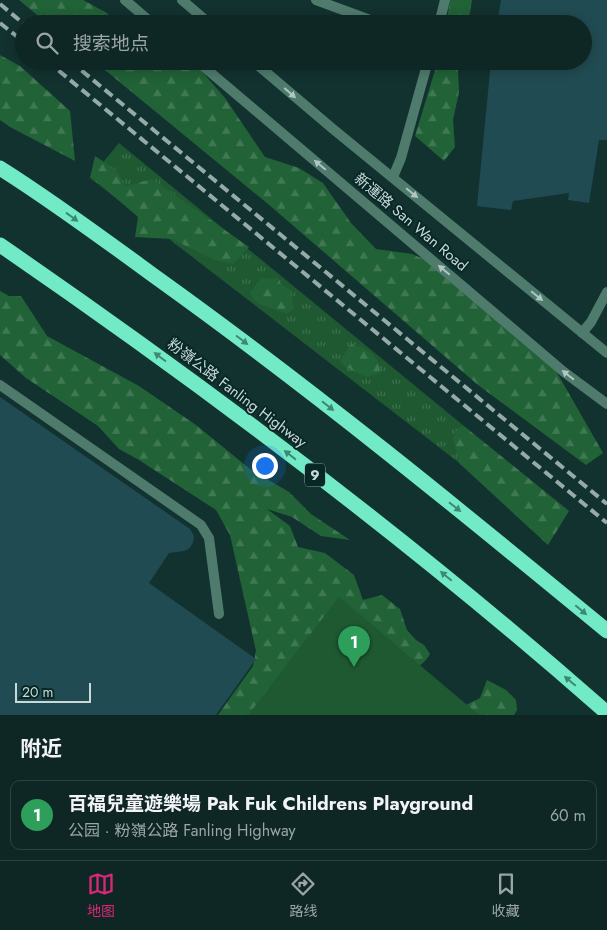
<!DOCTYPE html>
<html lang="zh">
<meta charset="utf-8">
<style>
body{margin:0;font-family:Jost,"Noto Sans SC",sans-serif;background:#172e2c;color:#f1f3f6}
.scale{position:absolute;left:15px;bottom:12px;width:76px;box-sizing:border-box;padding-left:5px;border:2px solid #c8d9d8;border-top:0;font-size:14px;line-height:18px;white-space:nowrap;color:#c8d9d8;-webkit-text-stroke:4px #072826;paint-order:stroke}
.you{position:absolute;left:264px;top:465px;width:18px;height:18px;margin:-12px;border:4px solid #fff;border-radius:50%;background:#1a73e8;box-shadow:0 0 0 8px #1a73e833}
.badge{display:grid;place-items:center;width:32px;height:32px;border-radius:50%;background:#db2777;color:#fff;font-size:16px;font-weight:700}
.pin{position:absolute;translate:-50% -41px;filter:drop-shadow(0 1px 2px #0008)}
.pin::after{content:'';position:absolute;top:26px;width:18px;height:15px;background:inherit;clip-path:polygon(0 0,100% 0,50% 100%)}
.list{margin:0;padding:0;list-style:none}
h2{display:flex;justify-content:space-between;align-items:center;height:65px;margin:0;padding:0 20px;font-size:21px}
h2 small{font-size:16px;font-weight:400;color:#9ba5a6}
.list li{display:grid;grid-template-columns:32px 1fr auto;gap:15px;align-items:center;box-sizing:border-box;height:70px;margin:0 10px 10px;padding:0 10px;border:1px solid #2e4341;border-radius:10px}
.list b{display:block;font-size:19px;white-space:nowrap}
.list p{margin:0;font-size:16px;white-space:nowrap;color:#9ba5a6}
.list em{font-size:16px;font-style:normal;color:#9ba5a6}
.icon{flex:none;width:28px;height:28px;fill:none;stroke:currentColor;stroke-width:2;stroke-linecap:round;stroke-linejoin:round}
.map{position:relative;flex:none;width:607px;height:715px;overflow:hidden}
.search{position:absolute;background:#0e2624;box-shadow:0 2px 12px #0003;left:15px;right:15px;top:15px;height:55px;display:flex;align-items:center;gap:12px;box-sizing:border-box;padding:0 18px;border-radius:28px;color:#9ba5a6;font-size:19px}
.sheet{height:145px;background:#0e2624}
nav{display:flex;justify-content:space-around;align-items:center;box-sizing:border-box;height:70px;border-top:1px solid #2e4341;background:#0e2624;font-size:14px;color:#9ba5a6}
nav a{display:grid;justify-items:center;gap:2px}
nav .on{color:#db2777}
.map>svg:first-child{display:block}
</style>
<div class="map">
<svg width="607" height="715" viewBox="0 0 607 715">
<defs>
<pattern id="grass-tufts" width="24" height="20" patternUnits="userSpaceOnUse" patternTransform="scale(1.25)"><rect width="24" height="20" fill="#1e5931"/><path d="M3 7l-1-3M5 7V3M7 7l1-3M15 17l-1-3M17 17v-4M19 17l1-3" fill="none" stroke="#3d704e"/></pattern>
<pattern id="forest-firs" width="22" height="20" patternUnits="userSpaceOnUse" patternTransform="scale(1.25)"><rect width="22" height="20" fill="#216237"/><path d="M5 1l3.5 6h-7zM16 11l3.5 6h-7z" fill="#407853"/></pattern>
</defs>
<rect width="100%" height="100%" fill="#123230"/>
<path fill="url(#grass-tufts)" d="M 119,143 L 464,426 L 462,465 L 90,178 Z"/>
<path fill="url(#forest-firs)" d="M 19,0 L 83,0 L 107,13 L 115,24 L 48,24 Z
M 450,0 L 472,0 L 468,24 L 448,24 L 447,18 Z
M 0,55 L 20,66 L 70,111 L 75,161 L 10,127 L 0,120 Z
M 94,61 L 181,61 L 199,68 L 225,98 L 265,157 L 299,168 L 323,183 L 351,223 L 376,249 L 412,254 L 433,263 L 552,364 L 603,453 L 586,465 L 478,385 L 268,204 Z
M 440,61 L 462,61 L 458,70 L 459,92 L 453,120 L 455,147 L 444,161 L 415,136 L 436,67 Z
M 95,156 L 115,169 L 126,186 L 152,179 L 249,247 L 233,264 L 215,260 L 172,239 L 135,237 L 138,217 L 94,179 L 90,178 Z
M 262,278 L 275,279 L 291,291 L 294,308 L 287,314 L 257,303 L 249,293 Z
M 0,291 L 9,296 L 21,296 L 47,336 L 139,386 L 196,425 L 250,469 L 289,492 L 311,514 L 350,540 L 321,536 L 292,517 L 267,509 L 290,526 L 298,547 L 325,553 L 354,575 L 363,600 L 382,595 L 400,609 L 407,630 L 416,640 L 424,645 L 430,654 L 426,660 L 412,673 L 255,715 L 218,715 L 253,666 L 256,651 L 230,535 L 216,510 L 139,460 L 119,449 L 98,426 L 26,378 L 0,355 Z
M 351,344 C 367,348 380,355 380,373 L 366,377 L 344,366 L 340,361 Z
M 464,426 L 569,511 L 548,545 L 459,463 L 453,438 L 458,428 Z
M 487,680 L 506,690 L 516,700 L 517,710 L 514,715 L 463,715 L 462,707 L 480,698 Z"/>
<path fill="#1e5931" d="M 339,597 L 479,715 L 248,715 Z"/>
<path fill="#214b52" d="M 501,0 L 607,0 L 607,140 L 599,140 L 589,203 L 568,200 L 569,193 L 513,201 L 511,210 L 477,206 L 491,61 L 583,61 L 583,24 L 497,24 Z
M 0,397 L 190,529 L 194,536 L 193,542 L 190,548 L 184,551 L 169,553 L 149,583 L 256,659 L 216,715 L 0,715 Z"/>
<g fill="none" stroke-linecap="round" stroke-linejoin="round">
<path stroke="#4f7b6d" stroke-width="10" d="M 316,0 L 381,24
M 439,24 L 445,0
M 393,177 L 401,158 L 428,61
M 0,385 L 201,525 L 209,538 L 219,614"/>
<path stroke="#4f7b6d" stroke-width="10" d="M 582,333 L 591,322 L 607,292"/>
<path stroke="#4f7b6d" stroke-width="10" d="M 125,0 L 153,24
M 182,0 L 210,24
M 197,61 L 564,372 L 607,404
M 253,61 L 333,129 L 607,353"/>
<path stroke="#73eac6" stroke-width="15" d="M 0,168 C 54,202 105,240 157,278 C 312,389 460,510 607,631
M 0,245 C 211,390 415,544 607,713"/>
<path stroke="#95aaa9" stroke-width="4" stroke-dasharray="10 5" stroke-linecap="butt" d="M 0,4 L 24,24
M 0,23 L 24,42
M 47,61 L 607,523
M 70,61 L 607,504"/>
</g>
<defs><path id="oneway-solid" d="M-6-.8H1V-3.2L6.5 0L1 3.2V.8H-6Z" transform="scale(1.25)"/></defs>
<g fill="#b0c6c3">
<use href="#oneway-solid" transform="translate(290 93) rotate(41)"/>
<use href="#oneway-solid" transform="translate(320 165) rotate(-140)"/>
<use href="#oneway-solid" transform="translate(412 193) rotate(39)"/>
<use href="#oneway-solid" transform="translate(444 270) rotate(-140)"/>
<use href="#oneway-solid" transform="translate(537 296) rotate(39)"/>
<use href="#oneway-solid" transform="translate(568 375) rotate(-142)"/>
</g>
<g fill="#3d8976">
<use href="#oneway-solid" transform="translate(72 217) rotate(36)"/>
<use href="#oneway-solid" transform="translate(242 340) rotate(37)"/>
<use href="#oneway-solid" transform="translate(160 357) rotate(-143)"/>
<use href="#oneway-solid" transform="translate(328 406) rotate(38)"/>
<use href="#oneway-solid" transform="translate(290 455) rotate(-142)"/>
<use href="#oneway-solid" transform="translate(455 507) rotate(38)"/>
<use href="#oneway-solid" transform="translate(446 576) rotate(-140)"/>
<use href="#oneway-solid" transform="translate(581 610) rotate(40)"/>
<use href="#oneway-solid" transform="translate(570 681) rotate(-140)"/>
</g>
<g text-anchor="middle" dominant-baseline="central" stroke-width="4" stroke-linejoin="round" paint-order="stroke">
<rect fill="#072826" stroke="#8ea4a3" stroke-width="1" x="305" y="463.5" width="20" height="23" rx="4"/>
<g font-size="14" font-weight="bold" fill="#c8d9d8">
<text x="315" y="475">9</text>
</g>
<g font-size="15" fill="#c8d9d8" stroke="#072826">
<text transform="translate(411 222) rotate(40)">新運路 San Wan Road</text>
<text transform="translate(237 393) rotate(37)">粉嶺公路 Fanling Highway</text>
</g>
</g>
</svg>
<div class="scale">20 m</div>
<div class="you"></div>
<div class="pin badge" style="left:354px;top:667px;background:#2e9e5b">1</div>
<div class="search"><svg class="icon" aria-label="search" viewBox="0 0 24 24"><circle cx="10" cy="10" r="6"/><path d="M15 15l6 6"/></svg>搜索地点</div>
</div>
<section class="sheet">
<h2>附近<small></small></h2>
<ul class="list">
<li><span class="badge" style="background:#2e9e5b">1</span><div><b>百福兒童遊樂場 Pak Fuk Childrens Playground</b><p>公园 · 粉嶺公路 Fanling Highway</p></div><em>60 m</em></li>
</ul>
</section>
<nav>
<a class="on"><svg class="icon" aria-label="map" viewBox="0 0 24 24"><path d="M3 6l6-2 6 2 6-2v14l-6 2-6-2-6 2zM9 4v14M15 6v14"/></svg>地图</a>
<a><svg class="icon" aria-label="directions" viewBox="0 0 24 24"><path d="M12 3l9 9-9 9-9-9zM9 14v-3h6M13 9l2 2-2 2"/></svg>路线</a>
<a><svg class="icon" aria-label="saved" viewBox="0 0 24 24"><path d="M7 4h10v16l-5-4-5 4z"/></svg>收藏</a>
</nav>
